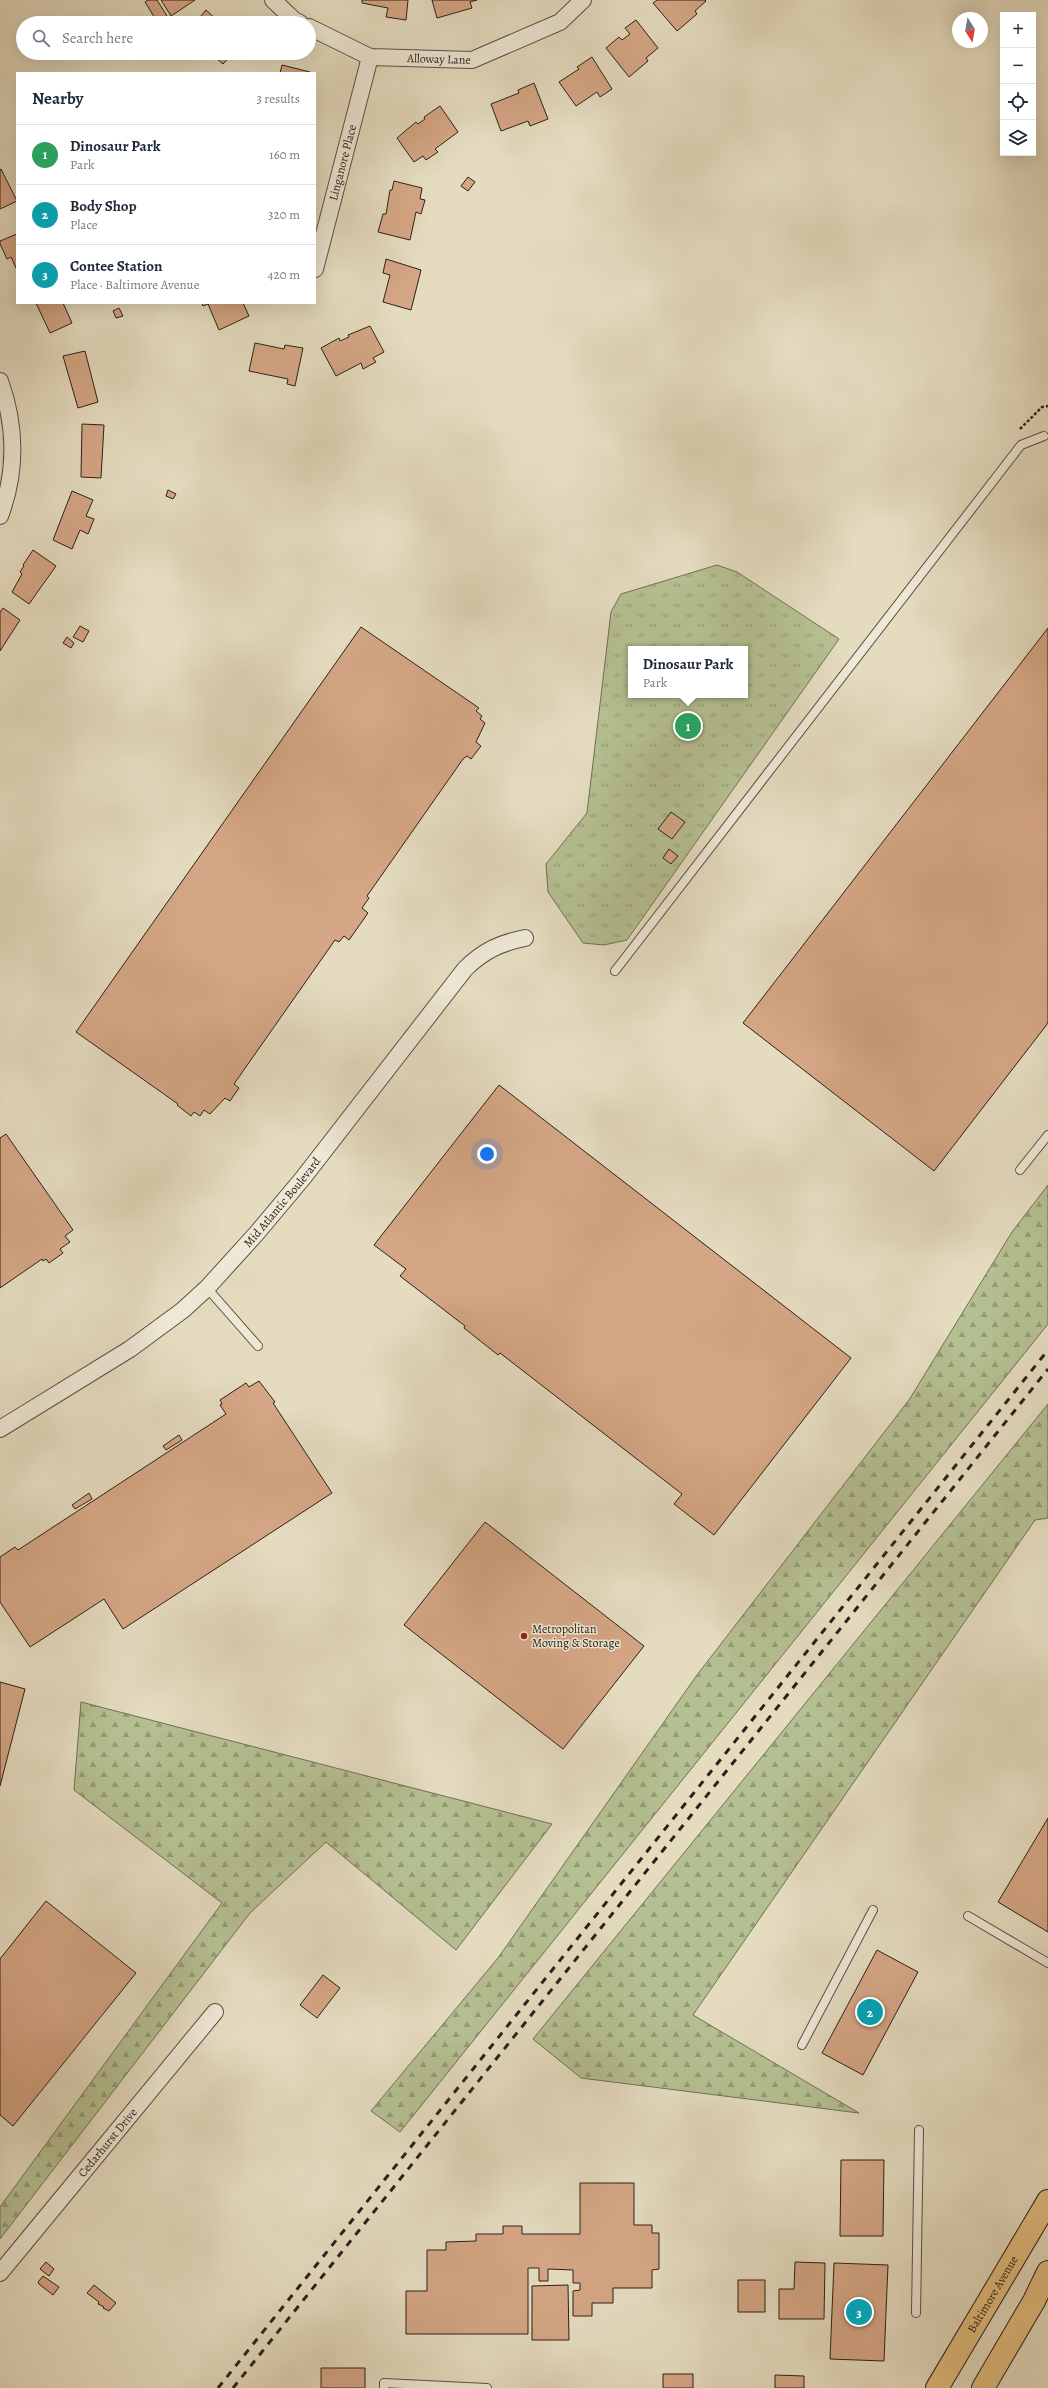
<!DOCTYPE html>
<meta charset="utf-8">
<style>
body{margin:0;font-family:Alegreya,serif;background:#f6f6f7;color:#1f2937}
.controls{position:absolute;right:12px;top:12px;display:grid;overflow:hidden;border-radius:0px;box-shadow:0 4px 16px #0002}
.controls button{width:36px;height:36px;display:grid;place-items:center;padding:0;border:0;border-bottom:1px solid #e0e1e3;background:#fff;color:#1f2937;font:20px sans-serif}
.compass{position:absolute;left:952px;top:12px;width:36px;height:36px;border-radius:50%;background:#fff;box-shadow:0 4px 16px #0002;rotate:169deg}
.you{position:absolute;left:487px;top:1154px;width:14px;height:14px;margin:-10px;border:3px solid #fff;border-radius:50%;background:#1a73e8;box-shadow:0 0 0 6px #1a73e833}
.badge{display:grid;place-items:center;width:26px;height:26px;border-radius:50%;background:#ea580c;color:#fff;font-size:13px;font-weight:700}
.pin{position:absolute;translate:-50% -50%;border:2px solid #fff;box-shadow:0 1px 4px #0006}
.popup{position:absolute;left:628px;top:646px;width:120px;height:52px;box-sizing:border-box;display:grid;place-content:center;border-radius:0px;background:#fff;filter:drop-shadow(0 1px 3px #0005);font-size:13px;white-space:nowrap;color:#747a83}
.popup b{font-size:15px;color:#1f2937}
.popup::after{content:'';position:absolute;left:50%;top:100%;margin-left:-8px;border:8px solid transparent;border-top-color:#fff}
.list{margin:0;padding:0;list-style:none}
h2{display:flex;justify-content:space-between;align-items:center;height:52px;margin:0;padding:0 16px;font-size:17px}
h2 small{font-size:13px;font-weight:400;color:#747a83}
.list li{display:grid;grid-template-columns:26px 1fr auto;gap:12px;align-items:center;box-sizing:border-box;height:60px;padding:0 16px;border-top:1px solid #e0e1e3}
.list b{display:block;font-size:15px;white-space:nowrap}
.list p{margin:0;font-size:13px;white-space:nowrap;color:#747a83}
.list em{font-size:13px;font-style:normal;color:#747a83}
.icon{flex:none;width:22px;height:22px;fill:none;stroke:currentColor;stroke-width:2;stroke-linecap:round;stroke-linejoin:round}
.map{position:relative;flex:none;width:1048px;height:2388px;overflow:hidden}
.search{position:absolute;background:#fff;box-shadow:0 4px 16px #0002;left:16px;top:16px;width:300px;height:44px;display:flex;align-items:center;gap:10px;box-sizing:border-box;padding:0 14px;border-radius:22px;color:#747a83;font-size:15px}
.panel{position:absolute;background:#fff;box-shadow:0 4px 16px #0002;left:16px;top:72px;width:300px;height:232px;border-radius:0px}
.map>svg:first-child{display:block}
</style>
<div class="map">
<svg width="1048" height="2388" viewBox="0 0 1048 2388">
<defs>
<pattern id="forest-firs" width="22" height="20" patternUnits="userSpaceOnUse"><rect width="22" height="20" fill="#b5c092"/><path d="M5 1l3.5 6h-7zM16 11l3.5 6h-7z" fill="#939c76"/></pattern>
<pattern id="park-tufts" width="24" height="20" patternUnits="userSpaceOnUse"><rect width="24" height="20" fill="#b5c092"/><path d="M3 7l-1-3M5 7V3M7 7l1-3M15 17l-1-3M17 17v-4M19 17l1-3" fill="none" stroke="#939c76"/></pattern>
</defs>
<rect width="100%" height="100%" fill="#e5dcc0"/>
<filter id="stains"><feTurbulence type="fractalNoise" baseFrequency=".005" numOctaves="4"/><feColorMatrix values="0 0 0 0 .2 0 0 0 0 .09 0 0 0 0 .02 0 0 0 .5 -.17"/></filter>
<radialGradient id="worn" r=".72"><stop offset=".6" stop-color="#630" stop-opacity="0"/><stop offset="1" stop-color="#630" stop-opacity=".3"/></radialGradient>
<path fill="url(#forest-firs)" stroke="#707056" d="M 1048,1185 L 1048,1324 L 400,2132 L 371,2111 L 498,1958 L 697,1675 L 909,1400 L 1012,1232 Z
M 1048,1404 L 1048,1518 L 1035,1520 L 693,2015 L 859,2113 L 581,2078 L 533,2039 Z
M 81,1702 L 552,1824 L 456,1950 L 326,1842 L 250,1913 L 0,2239 L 0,2207 L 222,1903 L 74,1790 Z"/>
<path fill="url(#park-tufts)" stroke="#707056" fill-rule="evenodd" d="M 717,565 L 737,572 L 839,639 L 627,940 L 604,945 L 583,943 L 548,892 L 546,864 L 587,813 L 611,612 L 621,594 ZM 631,649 L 745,649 L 745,695 L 631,695 Z"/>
<path fill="#d5a685" stroke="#2b201a" d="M 148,0 L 157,0 L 167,16 L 158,23 L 145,2 Z
M 161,0 L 195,0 L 171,16 Z
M 362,0 L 408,0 L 406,20 L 386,17 L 388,8 L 362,3 Z
M 432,0 L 477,0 L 470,2 L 472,8 L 437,18 Z
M 657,0 L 705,0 L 706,1 L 695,11 L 697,14 L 677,31 L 653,3 Z
M 206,10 L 220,23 L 195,23 Z
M 636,20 L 658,48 L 646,58 L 648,61 L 629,77 L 606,48 L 619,37 L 622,40 L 630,34 L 625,28 Z
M 210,53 L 233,53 L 223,64 Z
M 592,57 L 612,89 L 600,97 L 597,92 L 576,106 L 559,82 L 579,69 L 577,67 Z
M 282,65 L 310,72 L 310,73 L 280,73 Z
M 534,83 L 548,119 L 530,126 L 528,121 L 501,131 L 491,104 L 519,93 L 518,90 Z
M 440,106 L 458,132 L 435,149 L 438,152 L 426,160 L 423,156 L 414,162 L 397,138 L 416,122 L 418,124 L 425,119 L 424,117 Z
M 1,169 L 17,201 L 0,209 L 0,170 Z
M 468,177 L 475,182 L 468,191 L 461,186 Z
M 394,181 L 422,188 L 420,199 L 425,200 L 421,214 L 416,212 L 410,240 L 378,232 L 383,214 L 386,214 L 390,190 L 392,190 Z
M 17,234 L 17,270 L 11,257 L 7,259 L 0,244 L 0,241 Z
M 386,259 L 421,270 L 411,310 L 383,302 L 390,275 L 383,273 Z
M 36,303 L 63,303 L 72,323 L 50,333 Z
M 202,303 L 243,303 L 249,316 L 219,330 L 208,304 L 203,306 Z
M 119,308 L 123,316 L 116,318 L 113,311 Z
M 370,326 L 384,352 L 373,358 L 376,362 L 363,369 L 361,363 L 336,376 L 321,348 L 339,338 L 340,341 L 349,337 L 348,335 Z
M 255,343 L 284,349 L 285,345 L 303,348 L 295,386 L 287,384 L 288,379 L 249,371 Z
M 85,351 L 98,402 L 78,408 L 63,356 Z
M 82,424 L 104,425 L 101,478 L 81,477 Z
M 168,490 L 176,494 L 173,499 L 166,496 Z
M 72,491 L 93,500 L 86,516 L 94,519 L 88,534 L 80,530 L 72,549 L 53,540 Z
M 33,550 L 56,566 L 29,604 L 12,592 L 22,574 L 20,572 L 24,566 L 23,565 Z
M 3,608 L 20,620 L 0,651 L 0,612 Z
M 80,626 L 89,631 L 83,642 L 73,637 Z
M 361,627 L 479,708 L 476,711 L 482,716 L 480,719 L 485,723 L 476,742 L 481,746 L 471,759 L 467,756 L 463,759 L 367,896 L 369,898 L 362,908 L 368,913 L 349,940 L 344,936 L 339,942 L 335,940 L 234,1084 L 239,1088 L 230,1101 L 225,1098 L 210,1114 L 204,1110 L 200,1116 L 194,1112 L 191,1116 L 177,1105 L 178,1104 L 76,1032 Z
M 1048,628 L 1048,1023 L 934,1171 L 743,1023 Z
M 67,637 L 74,643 L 71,648 L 63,643 Z
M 671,812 L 685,822 L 672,839 L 658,829 Z
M 669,849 L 678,856 L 671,864 L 663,858 Z
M 499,1085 L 851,1358 L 714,1535 L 674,1504 L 682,1494 L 500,1353 L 498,1355 L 464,1328 L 465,1326 L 400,1276 L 406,1269 L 374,1245 Z
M 6,1134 L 73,1230 L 65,1236 L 70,1242 L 60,1249 L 63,1253 L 49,1263 L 46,1259 L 43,1261 L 42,1259 L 0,1288 L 0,1138 Z
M 259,1381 L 275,1402 L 273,1403 L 332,1493 L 123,1629 L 104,1599 L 30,1647 L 0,1602 L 0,1557 L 15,1547 L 18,1550 L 226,1414 L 220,1405 L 222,1404 L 220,1400 L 246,1383 L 249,1387 Z
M 179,1435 L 182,1440 L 166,1450 L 163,1446 Z
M 89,1493 L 92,1499 L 75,1509 L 72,1505 Z
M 485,1522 L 644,1646 L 563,1749 L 404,1625 Z
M 0,1682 L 25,1689 L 0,1786 Z
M 1048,1818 L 1048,1932 L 998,1902 Z
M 46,1901 L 136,1973 L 13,2126 L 0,2115 L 0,1959 Z
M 877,1950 L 918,1972 L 863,2075 L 822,2053 Z
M 323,1975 L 340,1988 L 317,2018 L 300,2005 Z
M 841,2160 L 884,2160 L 883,2236 L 840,2236 Z
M 580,2183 L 634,2183 L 634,2225 L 652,2225 L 652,2233 L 659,2233 L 659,2269 L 652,2270 L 652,2288 L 613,2288 L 613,2303 L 592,2303 L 592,2316 L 573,2316 L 573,2291 L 580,2290 L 580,2283 L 573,2283 L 573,2270 L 548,2269 L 548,2281 L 539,2281 L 539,2268 L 528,2268 L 528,2334 L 406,2334 L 406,2291 L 427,2291 L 427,2250 L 446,2250 L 446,2242 L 476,2241 L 476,2234 L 503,2234 L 503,2226 L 522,2226 L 522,2234 L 580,2234 Z
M 46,2262 L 54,2269 L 49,2276 L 40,2269 Z
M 795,2262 L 825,2263 L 824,2319 L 779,2319 L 779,2289 L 794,2289 Z
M 834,2263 L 888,2265 L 884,2361 L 830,2359 Z
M 43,2276 L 59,2287 L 53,2295 L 39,2284 L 38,2282 Z
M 738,2280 L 765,2280 L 765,2312 L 738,2312 Z
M 94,2285 L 116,2303 L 109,2311 L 103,2308 L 104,2307 L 98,2304 L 99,2302 L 87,2293 Z
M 568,2285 L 569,2340 L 532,2340 L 532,2286 Z
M 321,2368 L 365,2368 L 365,2388 L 321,2388 Z
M 663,2374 L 693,2374 L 693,2388 L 663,2388 Z
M 775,2375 L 804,2376 L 804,2388 L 775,2388 Z"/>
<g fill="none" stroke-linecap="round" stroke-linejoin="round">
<g stroke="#5a4f44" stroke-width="10">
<path id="service" d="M 615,971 L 1021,445 L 1044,436
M 1020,1170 L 1048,1135
M 207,1288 L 258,1346
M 968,1916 L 1048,1963
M 802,2045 L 873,1910
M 916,2313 L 919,2130
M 384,2388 L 384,2383 L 487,2388"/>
</g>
<g stroke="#5a4f44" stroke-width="18">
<g id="minor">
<path d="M 273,0 L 294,20 L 300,23"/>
<path id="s1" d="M 309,27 L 370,57 L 472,60 L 560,22 L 583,0"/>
<path id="s2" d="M 315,269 L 370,57"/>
<path d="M 0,381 C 16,425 17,472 0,516"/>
<path id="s3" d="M 0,1429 L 130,1349 L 183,1310 L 207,1288 L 256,1234 L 303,1178 L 465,969 C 483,951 500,943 525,938"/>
<path id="s4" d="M 0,2273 L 215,2012"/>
</g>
</g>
<g stroke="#2b201a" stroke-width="24">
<g id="primary">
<path id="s5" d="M 937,2388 L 1048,2201"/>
<path d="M 983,2388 L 1034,2301 L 1048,2272"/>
</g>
</g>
<path stroke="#2b201a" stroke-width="2.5" stroke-dasharray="3 2" stroke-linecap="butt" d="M 1020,429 L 1042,407 L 1048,406"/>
<use href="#service" stroke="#eee8d6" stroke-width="8"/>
<use href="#minor" stroke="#eee8d6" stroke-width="16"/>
<use href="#primary" stroke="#e2be80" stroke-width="22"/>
<path stroke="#2b201a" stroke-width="3" stroke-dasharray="7 7" stroke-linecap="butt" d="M 218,2388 L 1048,1350
M 233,2388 L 1048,1369"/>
</g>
<circle fill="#8f2418" stroke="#eee8d6" stroke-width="1.5" cx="524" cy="1636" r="4"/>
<g text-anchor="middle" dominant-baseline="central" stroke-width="3" stroke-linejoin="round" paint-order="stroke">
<g font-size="12" fill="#2b201a" stroke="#eee8d6">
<text stroke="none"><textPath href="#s1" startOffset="137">Alloway Lane</textPath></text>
<text stroke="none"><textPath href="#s2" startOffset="110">Linganore Place</textPath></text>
<text stroke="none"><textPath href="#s3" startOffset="365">Mid Atlantic Boulevard</textPath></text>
<text stroke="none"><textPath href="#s4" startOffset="169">Cedarhurst Drive</textPath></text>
<text stroke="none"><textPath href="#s5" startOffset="109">Baltimore Avenue</textPath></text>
</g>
<g font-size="12" fill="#2b201a" stroke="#eee8d6" text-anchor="start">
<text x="532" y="1629">Metropolitan<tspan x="532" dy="14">Moving &amp; Storage</tspan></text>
</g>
</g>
<rect width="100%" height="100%" filter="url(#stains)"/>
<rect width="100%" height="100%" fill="url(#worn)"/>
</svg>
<div class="controls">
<button>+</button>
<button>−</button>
<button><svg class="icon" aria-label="locate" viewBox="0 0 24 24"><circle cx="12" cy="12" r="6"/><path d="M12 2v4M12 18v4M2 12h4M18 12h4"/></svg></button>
<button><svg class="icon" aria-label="layers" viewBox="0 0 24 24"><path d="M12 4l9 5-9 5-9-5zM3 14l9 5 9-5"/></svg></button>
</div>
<svg class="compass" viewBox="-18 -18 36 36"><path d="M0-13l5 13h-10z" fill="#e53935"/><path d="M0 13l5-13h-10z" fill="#747a83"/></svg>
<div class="you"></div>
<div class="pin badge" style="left:688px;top:726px;background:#2e9e5b">1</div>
<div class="popup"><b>Dinosaur Park</b>Park</div>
<div class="pin badge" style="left:870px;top:2012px;background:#0f9aa8">2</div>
<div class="pin badge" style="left:859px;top:2312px;background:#0f9aa8">3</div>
<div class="search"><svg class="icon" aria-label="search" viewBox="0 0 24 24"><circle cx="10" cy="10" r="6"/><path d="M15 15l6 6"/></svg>Search here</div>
<section class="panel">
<h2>Nearby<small>3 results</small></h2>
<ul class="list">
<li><span class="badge" style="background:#2e9e5b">1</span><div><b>Dinosaur Park</b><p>Park</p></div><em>160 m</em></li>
<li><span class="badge" style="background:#0f9aa8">2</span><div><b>Body Shop</b><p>Place</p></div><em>320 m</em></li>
<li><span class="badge" style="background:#0f9aa8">3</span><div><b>Contee Station</b><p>Place · Baltimore Avenue</p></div><em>420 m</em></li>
</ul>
</section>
</div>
